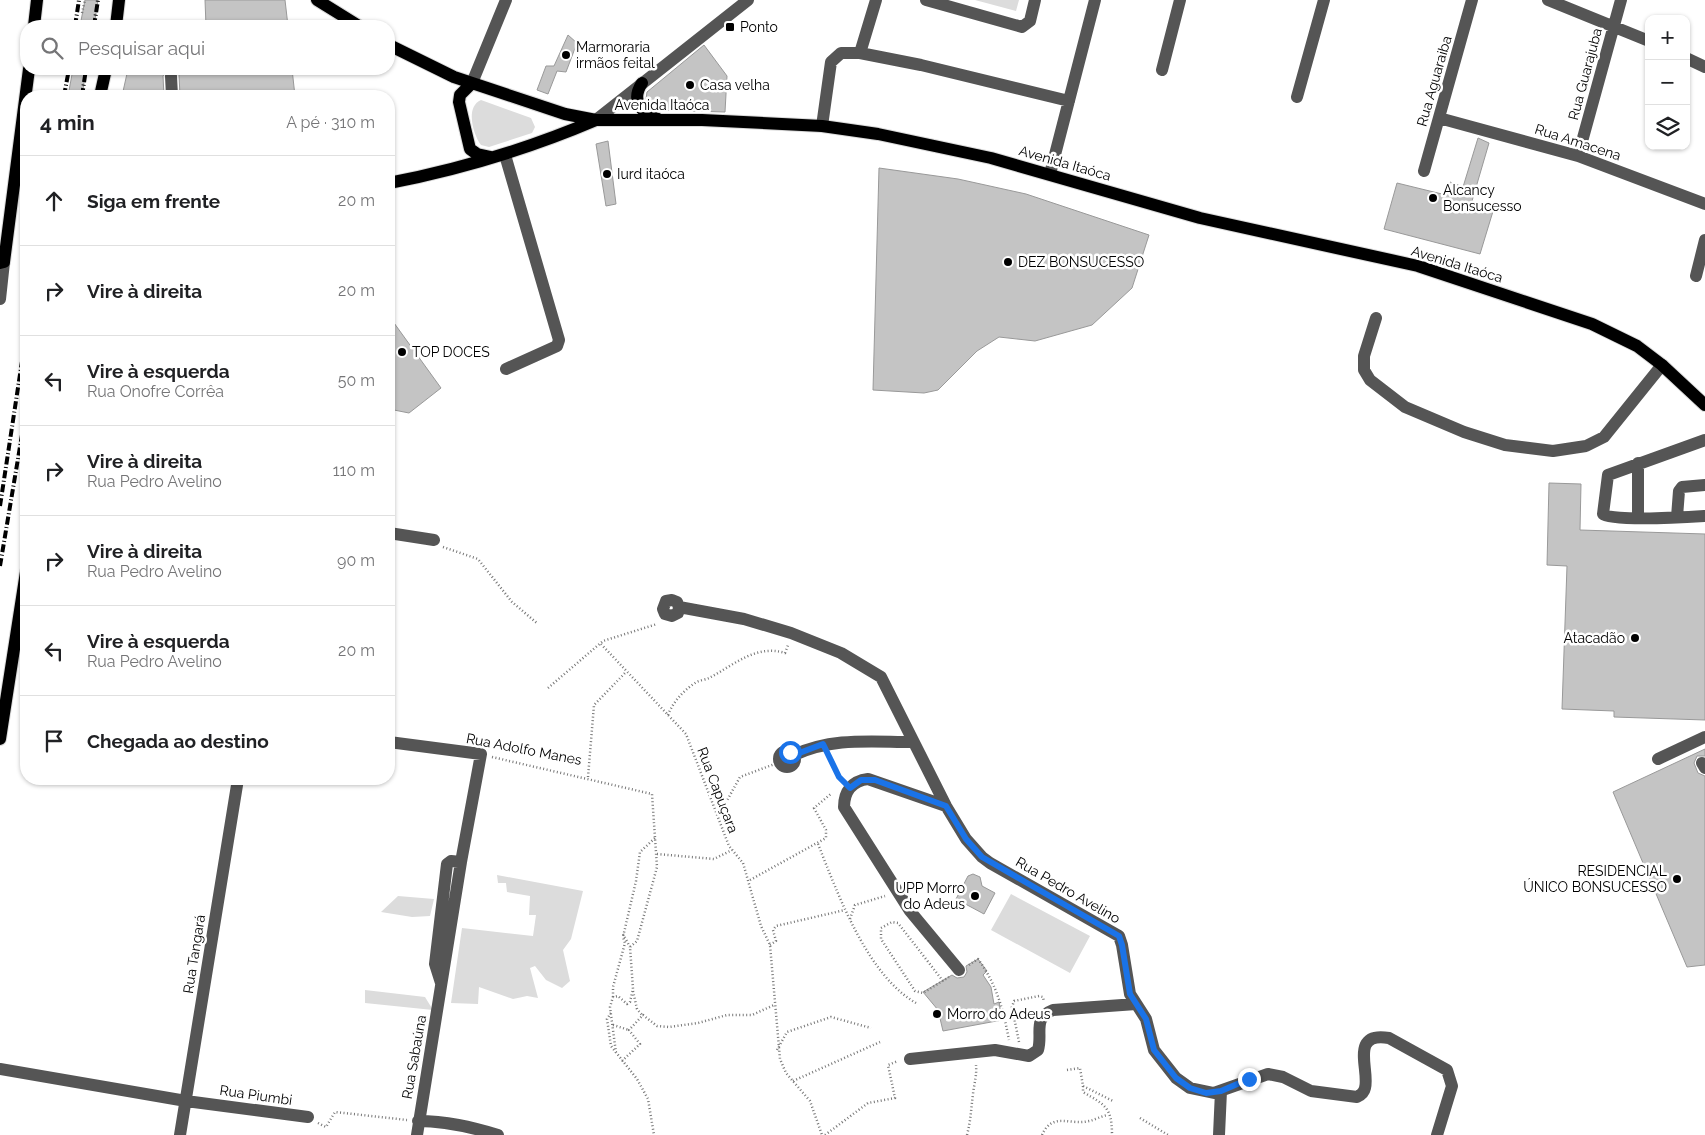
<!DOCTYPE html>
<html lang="pt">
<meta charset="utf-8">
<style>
body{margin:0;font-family:Raleway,sans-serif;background:#f2f2f2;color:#202124}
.controls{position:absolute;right:15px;top:15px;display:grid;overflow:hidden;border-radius:10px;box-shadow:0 1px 4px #0004}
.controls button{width:45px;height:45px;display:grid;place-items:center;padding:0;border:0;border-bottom:1px solid #e0e0e0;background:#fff;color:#202124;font:25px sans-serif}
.stop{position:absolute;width:15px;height:15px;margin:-11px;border:4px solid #1a73e8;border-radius:50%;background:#fff}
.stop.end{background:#1a73e8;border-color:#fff;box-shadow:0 1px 5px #0008}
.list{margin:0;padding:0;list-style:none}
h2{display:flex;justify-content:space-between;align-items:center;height:65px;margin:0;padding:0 20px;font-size:21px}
h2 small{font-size:16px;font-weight:400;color:#757577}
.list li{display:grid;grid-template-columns:32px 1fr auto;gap:15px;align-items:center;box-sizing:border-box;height:90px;padding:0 20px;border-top:1px solid #e0e0e0}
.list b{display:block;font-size:19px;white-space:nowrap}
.list p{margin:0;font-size:16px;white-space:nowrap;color:#757577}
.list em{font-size:16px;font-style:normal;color:#757577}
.icon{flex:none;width:28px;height:28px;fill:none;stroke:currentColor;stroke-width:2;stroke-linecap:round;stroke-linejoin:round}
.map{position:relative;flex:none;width:1705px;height:1135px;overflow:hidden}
.search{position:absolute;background:#fff;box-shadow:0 1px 4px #0004;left:20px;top:20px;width:375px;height:55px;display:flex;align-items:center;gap:12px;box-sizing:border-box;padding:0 18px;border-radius:20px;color:#757577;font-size:19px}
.panel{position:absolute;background:#fff;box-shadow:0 1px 4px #0004;left:20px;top:90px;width:375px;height:695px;border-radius:20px}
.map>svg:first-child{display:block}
</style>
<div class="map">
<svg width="1705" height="1135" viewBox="0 0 1705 1135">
<rect width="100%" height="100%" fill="#fff"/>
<path fill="#dcdcdc" d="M 975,0 L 1019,0 L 1016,11 Z
M 481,100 L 531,118 L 535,127 L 532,133 L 489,147 L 481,145 C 473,134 465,107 481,100 Z
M 497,875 L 583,891 L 571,939 L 563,950 L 570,981 L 562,988 L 546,980 L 535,966 L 530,968 L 538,998 L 527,996 L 513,999 L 479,987 L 478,1004 L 451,1003 L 462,928 L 533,936 L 536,915 L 529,915 L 530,896 L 507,892 L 506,883 L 498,883 Z
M 1011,894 L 1090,936 L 1070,973 L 991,930 Z
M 398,896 L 434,899 L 430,916 L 412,917 L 381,912 Z
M 365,990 L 425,997 L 433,1010 L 365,1003 Z"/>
<path fill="#c4c4c4" stroke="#999" d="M 85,0 L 98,0 L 94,26 L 80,26 Z
M 205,0 L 285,0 L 288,26 L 206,26 Z
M 568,35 L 577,43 L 566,72 L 557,71 L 548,94 L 537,90 L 546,66 L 554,66 Z
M 704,45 L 727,76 L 725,112 L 657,110 L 648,104 L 646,99 L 647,92 Z
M 73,69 L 86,69 L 82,96 L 68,96 Z
M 128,69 L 168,69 L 163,76 L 164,96 L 122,96 Z
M 175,69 L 292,69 L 295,96 L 180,96 L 179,75 Z
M 1478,138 L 1489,143 L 1472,201 L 1494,208 L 1480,254 L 1384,229 L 1397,183 L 1446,195 L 1450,182 L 1463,187 Z
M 608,141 L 616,204 L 606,206 L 596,144 Z
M 879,168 L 958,179 L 1026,194 L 1149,235 L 1132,288 L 1092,325 L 1035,341 L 999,337 L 977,351 L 938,390 L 924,393 L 873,390 Z
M 389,316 L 441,388 L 409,413 L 389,409 Z
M 1549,483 L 1581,484 L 1580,530 L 1705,534 L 1705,720 L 1614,717 L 1614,711 L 1562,709 L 1567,566 L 1547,565 Z
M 1705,749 L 1705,756 L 1697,756 L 1694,763 L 1698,773 L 1705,776 L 1705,965 L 1687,967 L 1613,792 Z
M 973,874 L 980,877 L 982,886 L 995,893 L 984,914 L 956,899 L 968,876 Z
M 978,959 L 987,971 L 983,975 L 991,987 L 994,1004 L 999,1002 L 1002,1020 L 943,1031 L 938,1010 L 923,992 L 952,975 L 957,978 L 964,977 L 967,972 L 966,966 Z"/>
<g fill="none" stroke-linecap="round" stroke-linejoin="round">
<g stroke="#dbdbdb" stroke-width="14">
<path id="major" d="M 317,0 L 359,26
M 34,26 L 37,0
M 116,26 L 119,0
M 389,45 L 454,77 L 565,114 L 596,120 L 702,120 L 822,126 L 878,134 L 991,158 L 1200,218 L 1418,266 L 1592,324 L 1637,346 L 1662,365 L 1705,405
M 472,83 L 460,95 L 459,102 L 470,149 L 477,154 L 491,157
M 642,83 C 631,100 640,113 658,119
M 100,96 L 106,69
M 389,183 C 462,169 528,149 596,120
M 0,263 L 4,262 L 29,69
M 0,739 L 26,572"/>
</g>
<path stroke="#777" stroke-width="2.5" stroke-dasharray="1 2.5" stroke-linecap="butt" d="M 82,13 L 85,0
M 443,547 L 478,559 L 512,602 L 538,624
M 601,644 L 686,734 L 729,846 L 743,863 L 761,926 L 770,945 L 780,1059 L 786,1073 L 810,1101 L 822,1135
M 548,688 L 603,641 L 657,624
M 668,715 C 673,702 683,691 695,683 C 699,680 705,680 709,678 C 734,665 756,644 785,653 L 788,645
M 492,757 L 652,794 L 657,867 L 637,941 L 630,947 L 633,989 L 630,1002 L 627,1004 L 618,996 L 613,997 L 610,1007 L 616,1053
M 830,758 L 841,779
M 588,777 L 594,705 L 626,672
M 719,815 L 740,777 L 780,762
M 818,844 C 838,894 867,975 916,1003
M 657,854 L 714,859 L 732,850
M 750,880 L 826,838 L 826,830 L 814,808 L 832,793
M 850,919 L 855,905 L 885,896
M 623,934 L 630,947
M 770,945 L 776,941 L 773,930 L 776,926 L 845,910
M 969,965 L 978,959 C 997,985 1003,1009 1009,1040
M 943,981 L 898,923 L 892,922 L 881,928 L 881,939 L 915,991 L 923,993 L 949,977
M 633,991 L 637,1009 L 642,1015
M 613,997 L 613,987 L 625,943 L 623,937 L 636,881 L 640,852 L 655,838
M 611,1013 L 607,1019 L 611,1046 L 637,1079 L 648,1099 L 654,1135
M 613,1025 L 629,1030
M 1019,1042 L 1012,1007 L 1014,1001 L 1039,996 L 1043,997 L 1044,1002
M 777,1050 L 787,1032 L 831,1017 L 871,1028
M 622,1061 L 640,1044 L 629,1030 L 643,1015 L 657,1026 L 669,1027 L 698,1023 L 727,1015 L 752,1015 L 774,1005
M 1067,1070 L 1080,1068 L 1083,1086 L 1113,1101
M 793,1081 L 880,1042
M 1083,1086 L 1083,1092 C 1105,1105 1112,1107 1112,1135
M 1140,1118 L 1168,1135
M 318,1123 L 326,1127 L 335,1112 L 407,1120
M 825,1135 L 868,1103 L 895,1098 L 888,1065 L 898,1061
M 967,1135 C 971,1119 971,1109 973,1094 C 974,1084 977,1076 976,1065
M 1042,1135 C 1053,1111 1070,1126 1089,1121 C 1095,1120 1101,1116 1108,1115"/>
<path stroke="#555" stroke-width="12" d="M 926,0 L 1022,27 L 1030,21 L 1035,0
M 1548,0 L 1649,41
M 860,53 L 876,0
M 1686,58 L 1705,67
M 1162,70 L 1180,0
M 171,76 L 172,96
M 472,83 L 506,0
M 1297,97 L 1324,0
M 1439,118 L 1578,156 L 1705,204
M 596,120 L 748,0
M 822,126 L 831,62 L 841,53 L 860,53 L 921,65 L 1069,101
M 505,155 L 559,340 L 557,346 L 506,369
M 1578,156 L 1621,0
M 1424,171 L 1472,0
M 1050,174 L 1095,0
M 1696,276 L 1705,240
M 0,299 L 4,262
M 1376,318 L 1364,356 L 1364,370 L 1370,380 L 1405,407 L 1464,432 L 1505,445 L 1553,451 L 1586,446 L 1604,437 L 1662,365
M 1705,440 L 1608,475 L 1603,514 C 1611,522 1689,517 1705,516
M 1677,517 L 1679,491 L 1682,487 L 1705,485
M 1638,518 L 1638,463
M 389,533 L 434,540
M 679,607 L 678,613 L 672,616 L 665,614 L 663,609 L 666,601 L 672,600 L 677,602 L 679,607 L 744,619 L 791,633 L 841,653 L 881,677 L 946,806 L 966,839 L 982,857 L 990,863 L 1119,936 L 1122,945 L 1130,994 L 1146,1019 L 1154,1050 L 1176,1078 L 1190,1088 L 1214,1093 L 1268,1074 L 1283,1077 L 1311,1091 L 1357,1097 C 1361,1095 1364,1093 1365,1088 C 1370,1071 1349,1031 1389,1038 L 1447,1070 L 1452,1086 L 1437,1135
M 389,742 L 481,754 L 461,862 L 417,1135
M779 759a8 8 0 1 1 16 0a8 8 0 1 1-16 0Z
M 794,755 C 833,737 871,742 913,742
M 1658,759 L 1705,737
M 1702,763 L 1705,768
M 946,806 L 868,779 C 852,781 844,791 844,807 L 910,911 L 959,970
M 441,983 L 435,964 L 447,864 L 451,861 L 461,862
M 910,1059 L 995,1050 L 1029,1056 L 1038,1050 C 1043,1034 1032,1018 1053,1010 L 1136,1004
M 0,1069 L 186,1101 L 308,1117
M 418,1121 C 446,1121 471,1127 498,1135
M 180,1135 L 238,779
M 1219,1135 L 1221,1091"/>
<use href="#major" stroke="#000" stroke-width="12"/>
<path stroke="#000" stroke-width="4" stroke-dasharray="8 2.5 1 2.5" stroke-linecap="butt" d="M 75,26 L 79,0
M 94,26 L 98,0
M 64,96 L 69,69
M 82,96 L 86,69
M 0,506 L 26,335
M 0,566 L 26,411"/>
</g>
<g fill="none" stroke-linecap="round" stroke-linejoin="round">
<path stroke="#1a73e8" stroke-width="6" d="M 790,752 L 794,755 L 823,744 L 839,777 L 850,788 L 861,780 L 875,780 L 946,806 L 966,839 L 982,857 L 1119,936 L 1122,945 L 1130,994 L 1146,1019 L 1154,1050 L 1176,1078 L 1190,1088 L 1206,1093 L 1221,1091 L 1249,1079"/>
</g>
<g fill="#000" stroke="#fff" stroke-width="2">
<rect x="725" y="22" width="10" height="10" rx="2.5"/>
<circle cx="566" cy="55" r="5"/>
<circle cx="690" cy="85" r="5"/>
<circle cx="607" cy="174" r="5"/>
<circle cx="1433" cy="198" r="5"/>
<circle cx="1008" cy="262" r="5"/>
<circle cx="402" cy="352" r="5"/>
<circle cx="1635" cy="638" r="5"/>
<circle cx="1677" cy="879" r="5"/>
<circle cx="975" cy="896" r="5"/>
<circle cx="937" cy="1014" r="5"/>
</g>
<g text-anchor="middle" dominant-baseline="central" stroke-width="5" stroke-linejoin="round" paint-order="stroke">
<g font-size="14" fill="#000" stroke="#fff" text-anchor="start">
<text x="740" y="27">Ponto</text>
<text x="576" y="47">Marmoraria<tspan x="576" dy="16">irmãos feital</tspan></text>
<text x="700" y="85">Casa velha</text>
<text x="617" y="174">Iurd itaóca</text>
<text x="1443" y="190">Alcancy<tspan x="1443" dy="16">Bonsucesso</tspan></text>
<text x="1018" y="262">DEZ BONSUCESSO</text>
<text x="412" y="352">TOP DOCES</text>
<text x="1625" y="638" text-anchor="end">Atacadão</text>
<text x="1667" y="871" text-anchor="end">RESIDENCIAL<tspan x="1667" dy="16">ÚNICO BONSUCESSO</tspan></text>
<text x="965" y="888" text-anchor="end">UPP Morro<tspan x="965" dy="16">do Adeus</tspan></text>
<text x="947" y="1014">Morro do Adeus</text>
</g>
<g font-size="14" fill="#000" stroke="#fff">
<text transform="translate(1585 74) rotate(-75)">Rua Guarajuba</text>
<text transform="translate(1434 81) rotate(-74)">Rua Aguaraiba</text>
<text x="662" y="105">Avenida Itaóca</text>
<text transform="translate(1578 142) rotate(18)">Rua Amacena</text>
<text transform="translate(1065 163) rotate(16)">Avenida Itaóca</text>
<text transform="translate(1457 264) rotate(17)">Avenida Itaóca</text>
<text transform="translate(524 749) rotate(11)">Rua Adolfo Manes</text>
<text transform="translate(718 790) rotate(69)">Rua Capuçara</text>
<text transform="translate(1068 890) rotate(30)">Rua Pedro Avelino</text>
<text transform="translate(194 954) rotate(-81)">Rua Tangará</text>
<text transform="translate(414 1057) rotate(-80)">Rua Sabaúna</text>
<text transform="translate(256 1095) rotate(8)">Rua Piumbi</text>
</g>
</g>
</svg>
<div class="controls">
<button>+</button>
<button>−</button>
<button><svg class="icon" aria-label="layers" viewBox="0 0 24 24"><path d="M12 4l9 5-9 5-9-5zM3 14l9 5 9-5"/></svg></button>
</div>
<div class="stop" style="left:790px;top:752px"></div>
<div class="stop end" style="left:1249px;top:1079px"></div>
<div class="search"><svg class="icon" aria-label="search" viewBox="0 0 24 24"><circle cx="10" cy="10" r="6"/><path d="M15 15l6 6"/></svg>Pesquisar aqui</div>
<section class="panel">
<h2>4 min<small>A pé · 310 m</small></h2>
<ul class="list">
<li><svg class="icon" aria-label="ahead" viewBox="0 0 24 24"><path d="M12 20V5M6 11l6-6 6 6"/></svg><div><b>Siga em frente</b></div><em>20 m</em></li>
<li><svg class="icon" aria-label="right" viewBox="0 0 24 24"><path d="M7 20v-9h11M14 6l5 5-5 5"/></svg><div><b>Vire à direita</b></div><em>20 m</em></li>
<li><svg class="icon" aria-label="left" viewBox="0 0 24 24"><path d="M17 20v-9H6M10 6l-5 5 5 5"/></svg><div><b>Vire à esquerda</b><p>Rua Onofre Corrêa</p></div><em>50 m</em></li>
<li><svg class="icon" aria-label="right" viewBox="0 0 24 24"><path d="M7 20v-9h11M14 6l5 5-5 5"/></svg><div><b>Vire à direita</b><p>Rua Pedro Avelino</p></div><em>110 m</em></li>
<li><svg class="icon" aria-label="right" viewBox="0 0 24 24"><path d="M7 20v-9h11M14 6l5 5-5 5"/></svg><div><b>Vire à direita</b><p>Rua Pedro Avelino</p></div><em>90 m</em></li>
<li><svg class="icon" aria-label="left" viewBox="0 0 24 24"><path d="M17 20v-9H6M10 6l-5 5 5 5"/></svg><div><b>Vire à esquerda</b><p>Rua Pedro Avelino</p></div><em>20 m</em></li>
<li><svg class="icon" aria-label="arrive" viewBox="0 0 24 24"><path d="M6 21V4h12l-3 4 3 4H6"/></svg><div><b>Chegada ao destino</b></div></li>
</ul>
</section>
</div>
